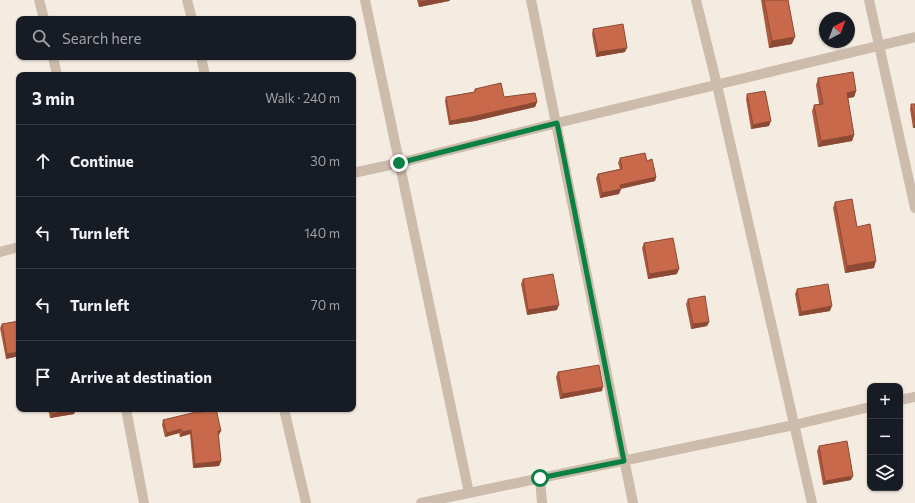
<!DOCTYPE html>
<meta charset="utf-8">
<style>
body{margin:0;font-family:Commissioner,sans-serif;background:#20242c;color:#f1f3f6}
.controls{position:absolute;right:12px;bottom:12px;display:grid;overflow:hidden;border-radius:8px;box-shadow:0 1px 3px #0004}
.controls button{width:36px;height:36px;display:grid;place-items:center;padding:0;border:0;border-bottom:1px solid #363941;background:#171b24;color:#f1f3f6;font:20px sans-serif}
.compass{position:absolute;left:819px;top:12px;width:36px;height:36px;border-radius:50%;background:#171b24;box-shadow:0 1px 3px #0004;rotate:41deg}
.stop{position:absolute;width:12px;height:12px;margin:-9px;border:3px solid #0b8043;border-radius:50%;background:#fff}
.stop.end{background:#0b8043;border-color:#fff;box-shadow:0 1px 4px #0008}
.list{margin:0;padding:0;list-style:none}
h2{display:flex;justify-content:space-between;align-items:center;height:52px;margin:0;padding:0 16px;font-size:17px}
h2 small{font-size:13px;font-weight:400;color:#9ea1a6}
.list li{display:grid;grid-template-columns:26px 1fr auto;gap:12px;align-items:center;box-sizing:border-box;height:72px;padding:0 16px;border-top:1px solid #363941}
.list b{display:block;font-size:15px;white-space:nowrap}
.list em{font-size:13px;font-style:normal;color:#9ea1a6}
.icon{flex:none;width:22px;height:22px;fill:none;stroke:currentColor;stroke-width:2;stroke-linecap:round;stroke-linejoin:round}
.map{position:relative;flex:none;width:915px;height:503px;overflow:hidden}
.search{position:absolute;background:#171b24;box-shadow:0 1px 3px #0004;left:16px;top:16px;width:340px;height:44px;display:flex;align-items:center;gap:10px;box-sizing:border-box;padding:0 14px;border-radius:8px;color:#9ea1a6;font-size:15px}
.panel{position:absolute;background:#171b24;box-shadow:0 1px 3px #0004;left:16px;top:72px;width:340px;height:340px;border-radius:8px}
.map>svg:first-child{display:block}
</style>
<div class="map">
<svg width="915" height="503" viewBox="0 0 915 503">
<rect width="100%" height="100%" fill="#f4ebe1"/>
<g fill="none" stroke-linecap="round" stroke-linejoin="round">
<path stroke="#cdbbac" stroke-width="10" d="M 39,0 L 44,19
M 187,0 L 192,19
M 365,0 L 469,493
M 531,0 L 633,503
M 696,0 L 717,85 L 812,503
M 869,0 L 915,208
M 53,57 L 57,75
M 201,57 L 205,75
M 353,173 L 399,163 L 557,123 L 915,37
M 0,252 L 19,247
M 900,400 L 915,397
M 126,409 L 144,503
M 284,409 L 306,503
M 540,478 L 542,503
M 421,503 L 794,425 L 870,407"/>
</g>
<path fill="#ac5a40" d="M 417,0 L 450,0 L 449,1 L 419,7 Z
M 761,0 L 788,0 L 792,44 L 769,48 Z
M 593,29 L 625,52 L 596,57 L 592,34 Z
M 818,78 L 856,91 L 854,97 L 848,98 L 854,135 L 852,141 L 818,147 L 812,111 L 814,105 L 819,104 L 816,85 Z
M 475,89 L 504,97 L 537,102 L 535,107 L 475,121 L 449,125 L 445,101 L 446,97 L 474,92 Z
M 747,94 L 769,126 L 751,129 L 746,99 Z
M 911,104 L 915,104 L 915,128 L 913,128 L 910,109 Z
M 620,158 L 647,161 L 656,177 L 655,181 L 621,189 L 619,194 L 600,198 L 596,178 L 598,174 L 620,169 L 618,163 Z
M 835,202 L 857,227 L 874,268 L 845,273 L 833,208 Z
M 644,243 L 677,274 L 648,279 L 642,248 Z
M 523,279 L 557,310 L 527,315 L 521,284 Z
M 797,289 L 830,311 L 799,316 L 795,294 Z
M 688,299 L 709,322 L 707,326 L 691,329 L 686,304 Z
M 19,321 L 19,356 L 6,359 L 0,328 L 2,324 Z
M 558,372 L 602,391 L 560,399 L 556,377 Z
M 48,409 L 76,409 L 74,414 L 50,418 Z
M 197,413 L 219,435 L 218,435 L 221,461 L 219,466 L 193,468 L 190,434 L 180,437 L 179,433 L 165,437 L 162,425 L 163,420 Z
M 819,446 L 851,480 L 823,485 L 817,451 Z"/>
<path fill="#8c4a34" d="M 432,0 L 450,0 L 449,1 L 419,7 L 420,2 Z
M 795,37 L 792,44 L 769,48 L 772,41 Z
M 627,48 L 625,52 L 596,57 L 598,52 Z
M 856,91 L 854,97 L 844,99 L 847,93 Z
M 537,102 L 535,107 L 475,121 L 449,125 L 450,121 Z
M 771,121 L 769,126 L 751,129 L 753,125 Z
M 915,123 L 915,128 L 913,128 Z
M 854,135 L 852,141 L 818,147 L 821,141 Z
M 656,177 L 655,181 L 618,189 L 620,185 Z
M 621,189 L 619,194 L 600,198 L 602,193 Z
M 876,261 L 874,268 L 845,273 L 847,266 Z
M 679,269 L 677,274 L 648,279 L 649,274 Z
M 559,305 L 557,310 L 527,315 L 528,310 Z
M 832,306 L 830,311 L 799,316 L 801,312 Z
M 709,322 L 707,326 L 691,329 L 693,324 Z
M 19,352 L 19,356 L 6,359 L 7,354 Z
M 603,387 L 602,391 L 560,399 L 562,394 Z
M 76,409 L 74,414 L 50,418 L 52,414 Z
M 181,429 L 179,433 L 165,437 L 167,433 Z
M 191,430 L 190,434 L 180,437 L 182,432 Z
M 218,431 L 221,431 L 219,435 L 216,436 Z
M 221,461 L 219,466 L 193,468 L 195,464 Z
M 853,476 L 851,480 L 823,485 L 825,481 Z"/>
<path fill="#c8694b" stroke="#8c4a34" d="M 420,0 L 432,0 L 420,2 Z
M 764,0 L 788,0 L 795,37 L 772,41 Z
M 623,24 L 627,48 L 598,52 L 593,29 Z
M 853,72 L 856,91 L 847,93 L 854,135 L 821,141 L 814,105 L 823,104 L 818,78 Z
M 501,83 L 504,97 L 535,93 L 537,102 L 476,116 L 450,121 L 446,97 L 475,92 L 475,89 Z
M 765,91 L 771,121 L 753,125 L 747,94 Z
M 911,104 L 915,104 L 915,123 Z
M 645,153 L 647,161 L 652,159 L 656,177 L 620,185 L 621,189 L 602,193 L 598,174 L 622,169 L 620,158 Z
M 852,199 L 857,227 L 870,224 L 876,261 L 847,266 L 835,202 Z
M 673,238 L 679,269 L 649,274 L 644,243 Z
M 553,274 L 559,305 L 528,310 L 523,279 Z
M 828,284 L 832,306 L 801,312 L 797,289 Z
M 705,296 L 709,322 L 693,324 L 688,299 Z
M 19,321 L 19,352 L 7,354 L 2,324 Z
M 599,365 L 603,387 L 562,394 L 558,372 Z
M 51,409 L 76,409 L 52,414 Z
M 216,409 L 221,431 L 218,431 L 221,461 L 195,464 L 191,430 L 182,432 L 181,429 L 167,433 L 163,420 L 196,412 L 197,413 Z
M 847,441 L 853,476 L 825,481 L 819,446 Z"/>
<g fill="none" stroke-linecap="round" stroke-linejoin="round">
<path stroke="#0b8043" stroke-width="5" d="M 399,163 L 557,123 L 624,461 L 540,478"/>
</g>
</svg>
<div class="controls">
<button>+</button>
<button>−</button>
<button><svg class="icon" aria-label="layers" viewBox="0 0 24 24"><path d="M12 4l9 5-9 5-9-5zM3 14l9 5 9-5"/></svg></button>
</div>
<svg class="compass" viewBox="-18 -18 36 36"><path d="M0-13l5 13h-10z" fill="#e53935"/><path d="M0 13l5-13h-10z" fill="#9ea1a6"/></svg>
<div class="stop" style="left:540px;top:478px"></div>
<div class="stop end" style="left:399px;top:163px"></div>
<div class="search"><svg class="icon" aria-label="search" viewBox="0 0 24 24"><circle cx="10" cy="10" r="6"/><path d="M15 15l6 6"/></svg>Search here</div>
<section class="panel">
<h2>3 min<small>Walk · 240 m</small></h2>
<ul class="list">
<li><svg class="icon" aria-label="ahead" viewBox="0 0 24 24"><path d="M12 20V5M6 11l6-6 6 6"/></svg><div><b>Continue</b></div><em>30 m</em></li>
<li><svg class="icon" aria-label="left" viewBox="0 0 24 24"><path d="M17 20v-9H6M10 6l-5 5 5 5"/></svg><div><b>Turn left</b></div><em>140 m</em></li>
<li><svg class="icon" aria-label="left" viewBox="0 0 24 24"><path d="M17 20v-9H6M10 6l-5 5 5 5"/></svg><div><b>Turn left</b></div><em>70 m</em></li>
<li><svg class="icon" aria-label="arrive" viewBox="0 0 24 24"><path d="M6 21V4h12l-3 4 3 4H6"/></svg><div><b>Arrive at destination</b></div></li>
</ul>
</section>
</div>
